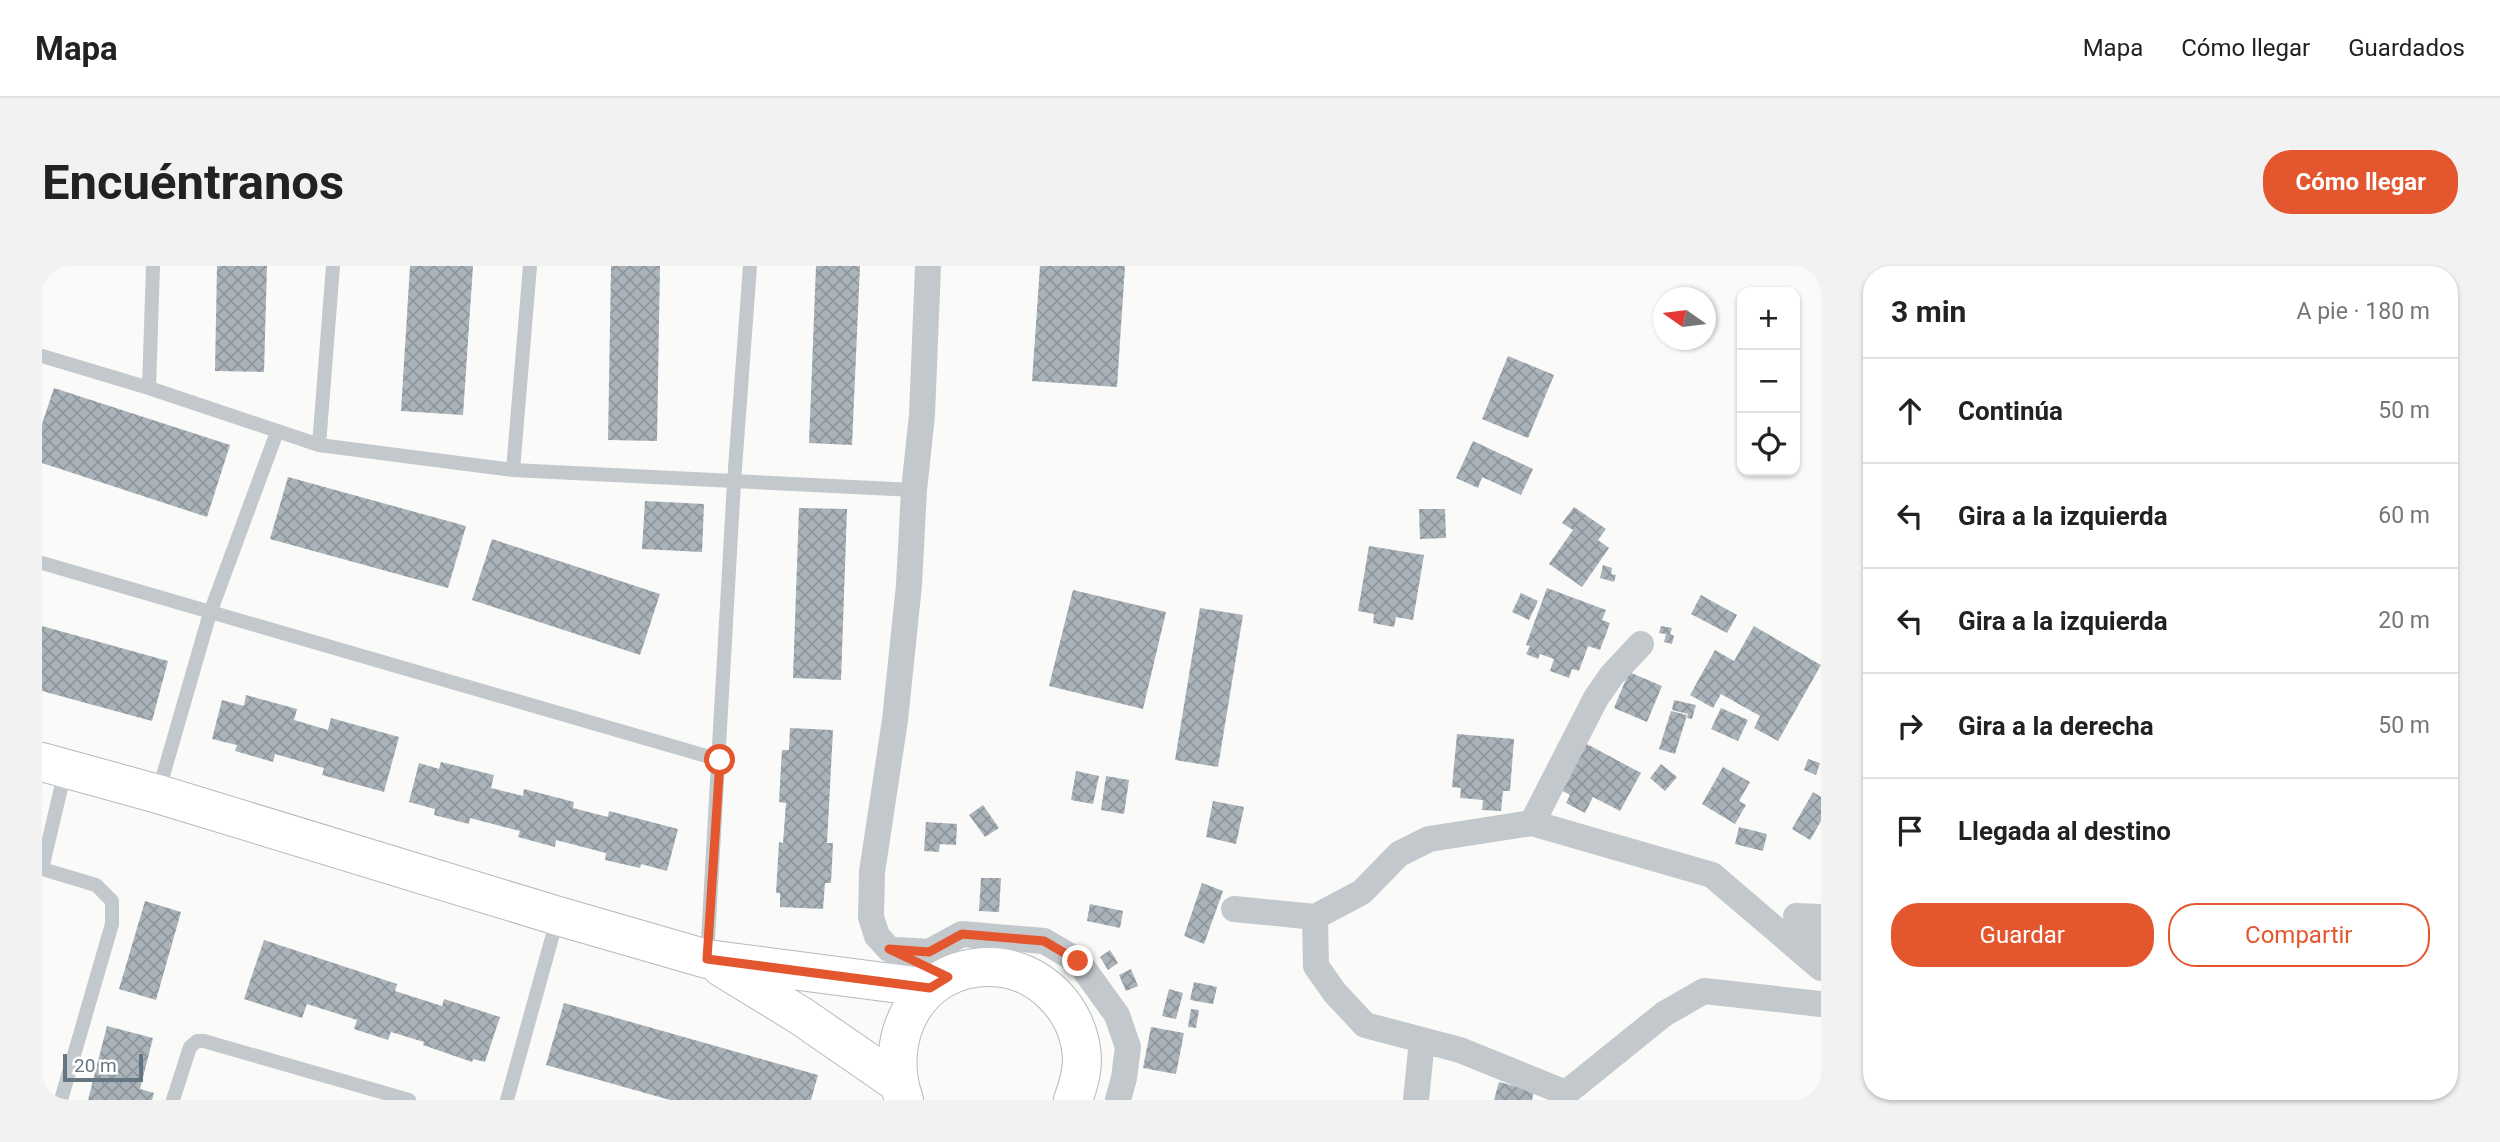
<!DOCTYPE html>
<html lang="es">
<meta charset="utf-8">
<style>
body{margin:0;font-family:Roboto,sans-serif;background:#f2f2f2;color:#222}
.controls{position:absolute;right:21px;top:21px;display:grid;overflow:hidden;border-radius:14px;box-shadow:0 2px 5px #0004}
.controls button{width:63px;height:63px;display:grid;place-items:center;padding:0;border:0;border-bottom:2px solid #e0e0e0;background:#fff;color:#222;font:35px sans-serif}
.compass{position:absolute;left:1611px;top:21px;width:63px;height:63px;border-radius:50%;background:#fff;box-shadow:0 2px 5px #0004;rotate:284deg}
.scale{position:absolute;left:21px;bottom:18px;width:80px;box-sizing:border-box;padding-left:7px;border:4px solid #657683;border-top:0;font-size:19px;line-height:24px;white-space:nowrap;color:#657683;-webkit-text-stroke:5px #fff;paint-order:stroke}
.stop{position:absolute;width:21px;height:21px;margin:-16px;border:5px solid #e4572e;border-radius:50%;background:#fff}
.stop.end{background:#e4572e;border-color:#fff;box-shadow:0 2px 7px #0008}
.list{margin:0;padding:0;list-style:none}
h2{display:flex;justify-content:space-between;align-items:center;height:91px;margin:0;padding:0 28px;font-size:30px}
h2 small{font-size:23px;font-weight:400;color:#767676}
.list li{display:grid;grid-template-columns:46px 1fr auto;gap:21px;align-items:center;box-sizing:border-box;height:105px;padding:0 28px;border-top:2px solid #e0e0e0}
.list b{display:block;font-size:26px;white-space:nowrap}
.list em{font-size:23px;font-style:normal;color:#767676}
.actions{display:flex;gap:14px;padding:21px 28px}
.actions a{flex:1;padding:16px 0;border:2px solid #e4572e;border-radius:28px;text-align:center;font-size:24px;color:#e4572e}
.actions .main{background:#e4572e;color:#fff}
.icon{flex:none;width:38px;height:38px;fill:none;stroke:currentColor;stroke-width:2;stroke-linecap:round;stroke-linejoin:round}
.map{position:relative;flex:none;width:1779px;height:834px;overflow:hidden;border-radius:28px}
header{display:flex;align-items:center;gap:42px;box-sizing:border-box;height:98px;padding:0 35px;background:#fff;border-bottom:2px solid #e0e0e0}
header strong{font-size:33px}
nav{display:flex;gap:38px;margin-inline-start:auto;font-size:24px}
.intro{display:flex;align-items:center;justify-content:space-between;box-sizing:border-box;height:168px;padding:0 42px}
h1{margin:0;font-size:49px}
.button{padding:18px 32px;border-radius:28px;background:#e4572e;color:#fff;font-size:24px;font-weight:700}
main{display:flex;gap:42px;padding:0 42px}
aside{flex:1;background:#fff;border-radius:28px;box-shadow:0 2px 5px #0004}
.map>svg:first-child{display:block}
</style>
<header>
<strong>Mapa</strong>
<nav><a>Mapa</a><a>Cómo llegar</a><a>Guardados</a></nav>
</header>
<div class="intro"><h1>Encuéntranos</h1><a class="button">Cómo llegar</a></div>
<main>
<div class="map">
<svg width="1779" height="834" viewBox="0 0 1779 834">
<defs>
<pattern id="building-cross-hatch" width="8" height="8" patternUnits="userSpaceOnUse" patternTransform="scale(1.75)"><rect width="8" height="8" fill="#aab3b9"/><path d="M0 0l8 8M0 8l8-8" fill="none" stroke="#8e969c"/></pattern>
</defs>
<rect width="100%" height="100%" fill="#fafaf8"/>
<path fill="url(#building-cross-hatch)" d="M 175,0 L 225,0 L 222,106 L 173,105 Z
M 368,0 L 431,0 L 421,149 L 359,145 Z
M 569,0 L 618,0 L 615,175 L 566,174 Z
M 774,0 L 818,0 L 810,179 L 767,177 Z
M 998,0 L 1083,0 L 1075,121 L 990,115 Z
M 1466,90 L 1512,109 L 1486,172 L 1440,153 Z
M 12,122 L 188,179 L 165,251 L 0,197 L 0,158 Z
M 1431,175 L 1491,203 L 1479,229 L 1440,211 L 1436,222 L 1414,212 Z
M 246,211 L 424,260 L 406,322 L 228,273 Z
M 603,235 L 662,238 L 660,286 L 600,283 Z
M 1532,241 L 1564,263 L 1556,274 L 1567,282 L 1540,321 L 1507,298 L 1531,264 L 1520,257 Z
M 757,242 L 805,243 L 799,414 L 751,412 Z
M 1377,243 L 1403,243 L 1404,272 L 1378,273 Z
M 450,273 L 618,328 L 598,389 L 430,334 Z
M 1327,280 L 1382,289 L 1371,354 L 1354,351 L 1352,361 L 1331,357 L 1332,348 L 1316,345 Z
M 1561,299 L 1570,302 L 1569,308 L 1574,309 L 1572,316 L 1558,312 Z
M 1505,322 L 1564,344 L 1560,354 L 1568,357 L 1558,384 L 1546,380 L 1537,405 L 1530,403 L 1527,412 L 1508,405 L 1512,393 L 1498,388 L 1496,393 L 1484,388 L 1488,380 L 1484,379 Z
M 1031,324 L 1124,346 L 1101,443 L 1007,420 Z
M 1479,327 L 1496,335 L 1487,354 L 1470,346 Z
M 1659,329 L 1695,349 L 1685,367 L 1649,348 Z
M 1158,342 L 1201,349 L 1176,501 L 1133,494 Z
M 0,360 L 126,395 L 110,455 L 0,425 Z
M 1619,360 L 1630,362 L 1628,368 L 1632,370 L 1630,378 L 1622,376 L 1624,368 L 1617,367 Z
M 1712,360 L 1779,399 L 1736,475 L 1712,462 L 1718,450 L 1679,428 L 1671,442 L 1648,429 L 1673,384 L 1692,395 Z
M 1587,406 L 1620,420 L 1605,456 L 1572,442 Z
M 204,429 L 255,443 L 252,454 L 286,464 L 289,452 L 357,471 L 342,526 L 280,509 L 282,502 L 233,488 L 231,496 L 193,485 L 195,479 L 170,473 L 180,434 L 202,440 Z
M 1632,434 L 1654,439 L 1650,453 L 1645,452 L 1646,448 L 1630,444 Z
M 1679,442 L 1706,454 L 1696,475 L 1669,463 Z
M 1629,445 L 1645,449 L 1633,488 L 1617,483 Z
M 748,462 L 791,464 L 785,577 L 791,577 L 789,617 L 783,617 L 781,643 L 738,641 L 738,627 L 734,627 L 737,576 L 741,577 L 744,537 L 737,536 L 740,484 L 747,484 Z
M 1415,468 L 1472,473 L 1468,525 L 1461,525 L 1459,545 L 1440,544 L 1441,534 L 1418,532 L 1419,522 L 1410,521 Z
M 1543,477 L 1599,507 L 1578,545 L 1551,531 L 1543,547 L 1524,537 L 1528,529 L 1519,524 Z
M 1766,493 L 1778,497 L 1774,509 L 1762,504 Z
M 399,496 L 452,509 L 449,522 L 481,530 L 482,523 L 532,536 L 531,542 L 566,551 L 567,545 L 636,563 L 625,605 L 599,598 L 598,602 L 563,594 L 564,587 L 514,574 L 513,581 L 476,571 L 478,565 L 428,552 L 427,558 L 392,549 L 393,543 L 367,536 L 377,497 L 397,503 Z
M 1619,498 L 1635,511 L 1623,525 L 1608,512 Z
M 1681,501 L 1708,516 L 1697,535 L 1704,539 L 1693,558 L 1660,538 Z
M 1034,505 L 1057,510 L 1051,538 L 1029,534 Z
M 1064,510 L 1087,514 L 1082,548 L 1059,544 Z
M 1771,526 L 1779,531 L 1779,555 L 1768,574 L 1750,563 Z
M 1171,535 L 1202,541 L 1194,578 L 1164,571 Z
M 941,539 L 957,562 L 943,571 L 927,549 Z
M 884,556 L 915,558 L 914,579 L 898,578 L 897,586 L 882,585 Z
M 1697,561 L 1725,568 L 1721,585 L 1693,578 Z
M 939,612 L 959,612 L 957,646 L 937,645 Z
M 1160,617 L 1181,625 L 1162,678 L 1142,670 Z
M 103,635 L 139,646 L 114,734 L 77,723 Z
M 1048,638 L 1081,645 L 1078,662 L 1045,655 Z
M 222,674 L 355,718 L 353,725 L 400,740 L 402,733 L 458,751 L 443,796 L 431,793 L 430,796 L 381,779 L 382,776 L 349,766 L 346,774 L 312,763 L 315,754 L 265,738 L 260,752 L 202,733 Z
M 1068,684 L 1076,697 L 1066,704 L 1058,691 Z
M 1089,703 L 1096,720 L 1084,725 L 1077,709 Z
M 1152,716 L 1175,721 L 1171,738 L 1148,734 Z
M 1127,723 L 1141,727 L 1134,753 L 1120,750 Z
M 522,737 L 776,809 L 769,834 L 628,834 L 504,799 Z
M 1149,743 L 1157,744 L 1154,762 L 1146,761 Z
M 65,760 L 111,772 L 98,823 L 112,827 L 110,834 L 46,834 Z
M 1109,761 L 1142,767 L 1134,808 L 1101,802 Z
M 1457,816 L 1492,825 L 1490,834 L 1452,834 Z"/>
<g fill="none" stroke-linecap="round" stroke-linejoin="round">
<g stroke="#b5babe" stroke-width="40">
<path id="primary" d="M 0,496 L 116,528 L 516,650 L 665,693 L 888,722
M 679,701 L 759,750 L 856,817
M 862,834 C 840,772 875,701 947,701 C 997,701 1038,743 1040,793 C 1040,807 1036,821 1031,834"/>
</g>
<path stroke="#c3c8cc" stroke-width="14" d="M 0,90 L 107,122 L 277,179 L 471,204 L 872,224
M 107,122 L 111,0
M 277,179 L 291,0
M 471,204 L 488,0
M 0,297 L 678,494
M 116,527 L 168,347 L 235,166
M 0,603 L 54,619 L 70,635 L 70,658 L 19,834
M 0,603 L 23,505
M 665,691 L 692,216 L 708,0
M 131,834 L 148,781 L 155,775 L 162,775 L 367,834
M 465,834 L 516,650"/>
<path stroke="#c3c8cc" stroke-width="26" d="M 886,0 L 880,149 L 872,224 L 867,319 L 853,454 L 830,606 L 829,651 L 835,670 L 847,683 L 906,711
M 1490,557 L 1554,432 L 1570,409 L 1599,378
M 1192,643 L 1273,651 L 1320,626 L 1357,588 L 1387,573 L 1490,557 L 1670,609 L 1779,702
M 1273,651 L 1274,700 L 1293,727 L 1323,759 L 1418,784 L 1524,827 L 1622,748 L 1662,725 L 1779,738
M 1779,651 L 1754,650 L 1779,682
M 856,684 L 887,686 L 920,668 L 1002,675 L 1036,695 L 1075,749 L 1086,781 L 1082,812 L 1076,834
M 1374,834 L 1380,774"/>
<use href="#primary" stroke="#fff" stroke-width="38"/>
</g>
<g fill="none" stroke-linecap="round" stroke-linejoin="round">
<path stroke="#e4572e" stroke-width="9" d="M 678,494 L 665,693 L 888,722 L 906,711 L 847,683 L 887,686 L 920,668 L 1002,675 L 1036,695"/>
</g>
</svg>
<div class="controls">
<button>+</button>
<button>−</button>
<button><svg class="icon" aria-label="locate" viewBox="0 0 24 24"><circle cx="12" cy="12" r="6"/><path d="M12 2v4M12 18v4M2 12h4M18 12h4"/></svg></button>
</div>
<svg class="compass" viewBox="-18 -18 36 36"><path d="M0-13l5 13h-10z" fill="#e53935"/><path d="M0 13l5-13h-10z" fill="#767676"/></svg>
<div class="scale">20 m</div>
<div class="stop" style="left:678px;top:494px"></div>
<div class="stop end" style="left:1036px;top:695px"></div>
</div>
<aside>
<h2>3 min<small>A pie · 180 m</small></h2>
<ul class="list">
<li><svg class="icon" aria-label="ahead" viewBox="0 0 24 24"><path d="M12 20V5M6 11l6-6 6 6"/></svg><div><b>Continúa</b></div><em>50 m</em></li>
<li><svg class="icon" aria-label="left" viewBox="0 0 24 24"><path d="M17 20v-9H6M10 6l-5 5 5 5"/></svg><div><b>Gira a la izquierda</b></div><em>60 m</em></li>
<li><svg class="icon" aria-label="left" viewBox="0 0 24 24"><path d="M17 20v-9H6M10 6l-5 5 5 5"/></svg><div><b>Gira a la izquierda</b></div><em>20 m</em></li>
<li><svg class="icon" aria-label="right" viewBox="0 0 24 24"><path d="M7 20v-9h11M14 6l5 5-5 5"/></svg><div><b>Gira a la derecha</b></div><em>50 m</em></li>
<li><svg class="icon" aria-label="arrive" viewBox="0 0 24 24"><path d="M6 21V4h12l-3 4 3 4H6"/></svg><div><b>Llegada al destino</b></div></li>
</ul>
<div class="actions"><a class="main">Guardar</a><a>Compartir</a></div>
</aside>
</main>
